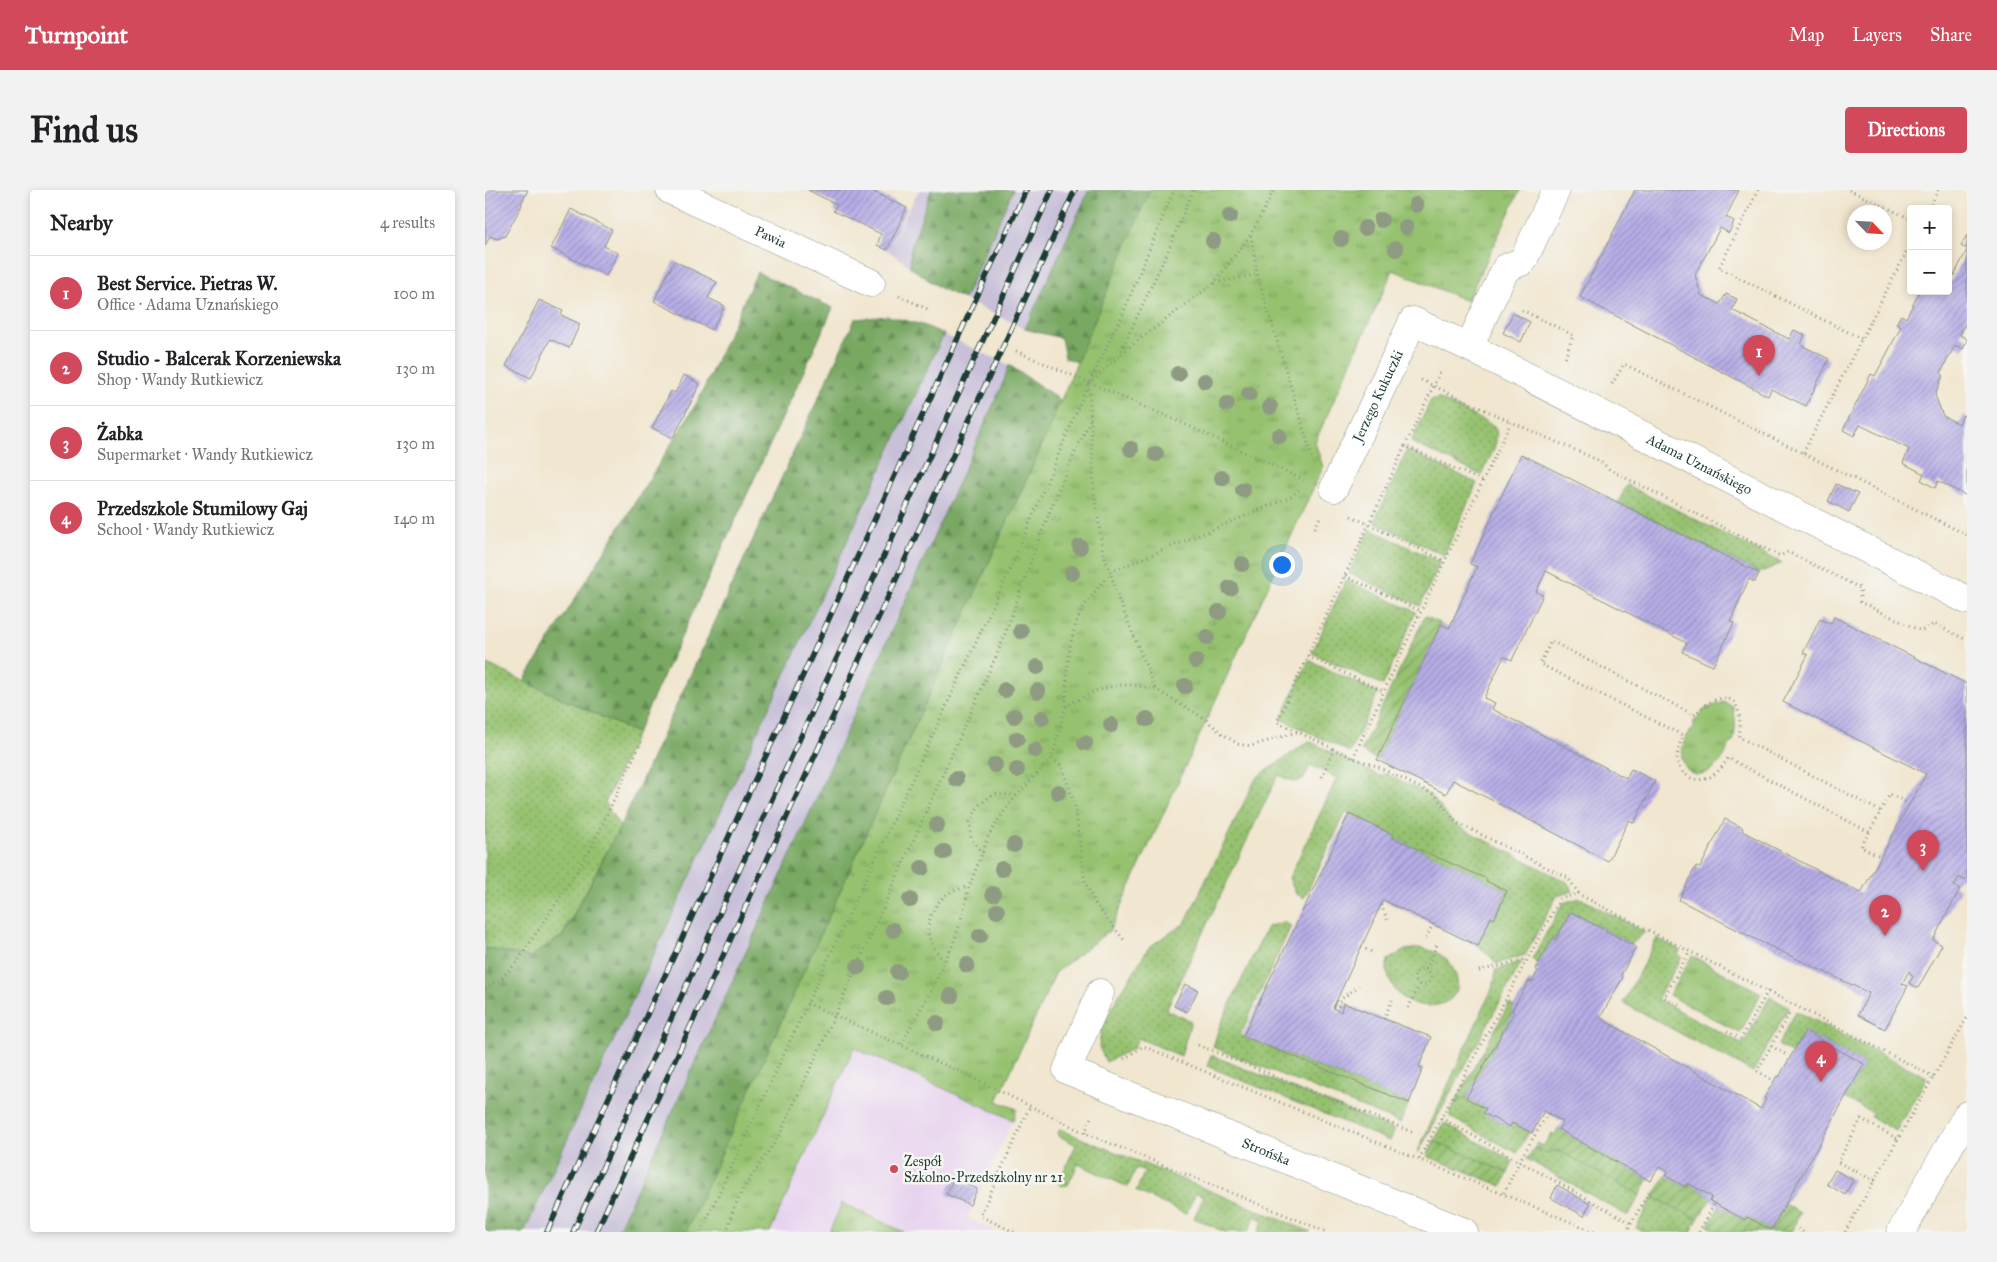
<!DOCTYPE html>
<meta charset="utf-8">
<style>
body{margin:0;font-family:"IM FELL Great Primer",serif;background:#f2f2f2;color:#202124}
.controls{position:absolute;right:15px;top:15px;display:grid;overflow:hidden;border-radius:5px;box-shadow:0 2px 8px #0003}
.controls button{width:45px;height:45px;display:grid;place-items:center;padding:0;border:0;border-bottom:1px solid #e0e0e0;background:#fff;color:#202124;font:25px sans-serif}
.compass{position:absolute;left:1362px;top:15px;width:45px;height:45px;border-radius:50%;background:#fff;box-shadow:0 2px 8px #0003;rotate:115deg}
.you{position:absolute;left:796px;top:374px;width:18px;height:18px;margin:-12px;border:4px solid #fff;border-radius:50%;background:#1a73e8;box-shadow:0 0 0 8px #1a73e833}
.badge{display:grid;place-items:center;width:32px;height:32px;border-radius:50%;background:#d1495b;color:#fff;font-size:16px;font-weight:700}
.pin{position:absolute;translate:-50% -41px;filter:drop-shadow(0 1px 2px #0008)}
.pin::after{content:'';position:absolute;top:26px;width:18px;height:15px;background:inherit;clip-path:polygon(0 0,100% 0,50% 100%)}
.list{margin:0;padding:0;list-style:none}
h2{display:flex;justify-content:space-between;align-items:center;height:65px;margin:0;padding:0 20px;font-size:21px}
h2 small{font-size:16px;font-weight:400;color:#757577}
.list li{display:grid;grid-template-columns:32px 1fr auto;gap:15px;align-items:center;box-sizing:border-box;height:75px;padding:0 20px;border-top:1px solid #e0e0e0}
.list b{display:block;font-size:19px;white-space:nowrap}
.list p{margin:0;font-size:16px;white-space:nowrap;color:#757577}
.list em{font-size:16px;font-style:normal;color:#757577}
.map{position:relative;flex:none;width:1482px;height:1042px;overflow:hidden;border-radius:5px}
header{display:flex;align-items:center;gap:30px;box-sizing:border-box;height:70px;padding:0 25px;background:#d1495b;color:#fff}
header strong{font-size:24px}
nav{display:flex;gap:28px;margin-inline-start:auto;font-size:18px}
.intro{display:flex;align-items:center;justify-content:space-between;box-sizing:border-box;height:120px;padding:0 30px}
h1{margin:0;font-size:35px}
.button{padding:12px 22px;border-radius:5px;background:#d1495b;color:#fff;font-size:18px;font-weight:700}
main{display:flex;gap:30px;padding:0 30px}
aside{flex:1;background:#fff;border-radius:5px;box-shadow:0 2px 8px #0003}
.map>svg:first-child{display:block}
</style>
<header>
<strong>Turnpoint</strong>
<nav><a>Map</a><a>Layers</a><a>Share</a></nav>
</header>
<div class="intro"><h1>Find us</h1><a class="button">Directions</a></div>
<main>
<aside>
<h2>Nearby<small>4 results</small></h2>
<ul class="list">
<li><span class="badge">1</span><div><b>Best Service. Pietras W.</b><p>Office · Adama Uznańskiego</p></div><em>100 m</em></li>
<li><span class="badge">2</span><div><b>Studio - Balcerak Korzeniewska</b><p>Shop · Wandy Rutkiewicz</p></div><em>130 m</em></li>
<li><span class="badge">3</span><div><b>Żabka</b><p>Supermarket · Wandy Rutkiewicz</p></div><em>130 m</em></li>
<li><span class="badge">4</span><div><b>Przedszkole Stumilowy Gaj</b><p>School · Wandy Rutkiewicz</p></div><em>140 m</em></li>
</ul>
</aside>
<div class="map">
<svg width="1482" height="1042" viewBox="0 0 1482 1042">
<defs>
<pattern id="grass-dots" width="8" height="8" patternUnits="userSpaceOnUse" patternTransform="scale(1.25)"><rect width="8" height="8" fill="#96c26f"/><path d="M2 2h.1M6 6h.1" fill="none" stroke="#7a9f5c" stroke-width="1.8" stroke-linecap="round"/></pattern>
<pattern id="forest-firs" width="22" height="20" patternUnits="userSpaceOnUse" patternTransform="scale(1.25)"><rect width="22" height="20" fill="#78a862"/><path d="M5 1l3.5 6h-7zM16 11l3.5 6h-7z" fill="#628a52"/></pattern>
<pattern id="park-tufts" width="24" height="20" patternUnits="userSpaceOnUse" patternTransform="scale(1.25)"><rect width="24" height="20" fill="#96c26f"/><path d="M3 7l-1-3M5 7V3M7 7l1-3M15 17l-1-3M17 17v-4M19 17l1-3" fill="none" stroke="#7a9f5c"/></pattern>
<pattern id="garden-furrows" width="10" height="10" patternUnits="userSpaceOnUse" patternTransform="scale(1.25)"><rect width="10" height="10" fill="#96c26f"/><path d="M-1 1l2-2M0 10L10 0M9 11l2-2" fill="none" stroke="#7a9f5c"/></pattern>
<pattern id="building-hatch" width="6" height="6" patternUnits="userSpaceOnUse" patternTransform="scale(1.25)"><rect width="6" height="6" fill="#b7ade7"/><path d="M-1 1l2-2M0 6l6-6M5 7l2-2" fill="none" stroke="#948ebc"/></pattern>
</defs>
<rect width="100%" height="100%" fill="#f6f6f2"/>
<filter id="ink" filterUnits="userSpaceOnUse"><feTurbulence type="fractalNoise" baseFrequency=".02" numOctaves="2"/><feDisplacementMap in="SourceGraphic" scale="10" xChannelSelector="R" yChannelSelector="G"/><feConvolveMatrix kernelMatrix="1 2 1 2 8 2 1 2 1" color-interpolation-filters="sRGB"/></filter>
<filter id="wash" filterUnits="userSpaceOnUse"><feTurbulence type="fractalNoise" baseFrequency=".0096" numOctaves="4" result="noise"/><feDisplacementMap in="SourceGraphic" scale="20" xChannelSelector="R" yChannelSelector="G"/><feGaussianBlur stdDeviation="1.12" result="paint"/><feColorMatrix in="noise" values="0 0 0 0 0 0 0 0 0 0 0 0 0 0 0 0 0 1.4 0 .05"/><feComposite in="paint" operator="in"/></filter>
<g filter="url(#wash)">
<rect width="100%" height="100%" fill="#f1e6cf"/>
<path fill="#e7d2ef" d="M 369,858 L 528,930 L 482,1028 L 512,1042 L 285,1042 Z"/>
<path fill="#c8bfd8" d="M 434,0 L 665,0 L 580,168 L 576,148 L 540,139 L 455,98 L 402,60 Z
M 403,126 L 438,135 L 524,175 L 577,211 L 201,1042 L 0,1042 L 135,637 L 370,129 Z"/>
<path fill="url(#grass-dots)" stroke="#5a8052" d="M 953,208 L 1009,236 C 1018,250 1002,272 996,285 L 926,252 L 946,210 Z
M 922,260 L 992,293 L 959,365 L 889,332 Z
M 1142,295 L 1297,373 L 1274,383 L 1133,312 Z
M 885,339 L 955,372 L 935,416 L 864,383 Z
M 861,390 L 931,422 L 898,495 L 827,463 Z
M 824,470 L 893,503 L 865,562 L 796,529 Z
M 0,473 L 152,543 L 120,613 L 135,637 L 77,746 L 45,767 L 0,758 Z
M 824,551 L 895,586 L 901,584 L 945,605 L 969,634 L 1082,692 L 1088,701 L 1072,706 L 1040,765 L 1011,774 L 1005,766 L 993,756 L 1006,727 L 1010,729 L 1022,701 L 1001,691 L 1001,689 L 908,648 L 909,645 L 861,622 L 819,708 L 811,704 L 804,688 L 852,588 L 825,575 L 819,589 L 810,592 L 793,585 L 681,820 L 706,831 L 696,866 L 653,848 L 649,858 L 621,872 L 614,857 L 616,840 L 631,810 L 664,757 L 700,733 L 771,588 Z
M 1095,708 L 1160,742 L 1147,754 L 1086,722 L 1070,750 L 1068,748 L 1053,774 L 1047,769 L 1078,713 Z
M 798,732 L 806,736 L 755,846 L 924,913 L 915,933 L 728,857 L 735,835 L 782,737 Z
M 1172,748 L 1195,760 L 1193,765 L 1197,767 L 1172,809 L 1258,854 L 1285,807 L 1304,817 L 1268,882 L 1138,813 Z
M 934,758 C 949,760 961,765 968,779 C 990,819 925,829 908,796 C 903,788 900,780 903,770 L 920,760 Z
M 1037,771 L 933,963 L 932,963 L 1007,799 L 1010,790 L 1010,780 Z
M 1311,821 L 1442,887 L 1411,941 L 1386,927 L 1388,923 L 1360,908 L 1379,874 L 1320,841 L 1307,864 L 1293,855 Z
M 726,865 L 910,940 L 905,951 L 722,876 Z
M 981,908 L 1001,919 L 999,923 L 1024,937 L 1027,933 L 1044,942 L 1032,963 L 965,927 L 965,921 L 971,911 Z
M 959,933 L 1028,971 L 1023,983 L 949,951 Z
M 575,939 L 586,944 L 826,1042 L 773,1042 L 778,1031 L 770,1026 L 763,1042 L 740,1042 L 709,1028 L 719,1006 L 711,1003 L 701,1024 L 651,1001 L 660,981 L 651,978 L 643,997 L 593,974 L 583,995 L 577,996 L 573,993 L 591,955 L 572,945 Z
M 1050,958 L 1057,962 L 1073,960 L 1155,1005 L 1143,1026 L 1042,969 Z
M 1168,1007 L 1213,1029 L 1206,1042 L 1160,1042 L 1151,1038 Z"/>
<path fill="url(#forest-firs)" stroke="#4c724b" d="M 446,0 L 528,0 L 479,109 L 455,98 L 425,77 L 426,58 Z
M 604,0 L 676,0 L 598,174 L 580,168 L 576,148 L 540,139 Z
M 272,82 L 348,118 L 152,543 L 39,491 L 214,209 Z
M 403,126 L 438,135 L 459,144 L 39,1042 L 0,1042 L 0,758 L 45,767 L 78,746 L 135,637 L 370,129 Z
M 524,175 L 577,211 L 201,1042 L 132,1042 L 318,638 L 518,193 Z"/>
<path fill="url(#park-tufts)" stroke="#5a8052" d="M 665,0 L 1035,0 L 982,111 L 908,80 L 830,252 L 838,277 L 625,740 L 571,782 L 512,911 L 532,919 L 528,930 L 369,858 L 285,1042 L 201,1042 L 554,262 Z
M 1239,512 L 1248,517 C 1251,530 1251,539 1248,552 L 1245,554 C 1241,559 1241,565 1236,571 C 1204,606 1182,562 1209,538 L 1209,531 L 1220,519 Z
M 1207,766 L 1276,803 L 1255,843 L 1184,805 Z
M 357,1013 L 419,1042 L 344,1042 Z"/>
<path fill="url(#garden-furrows)" stroke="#5a8052" d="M 940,426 L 956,434 L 892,570 L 876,561 Z
M 1024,814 L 1029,816 L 1027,821 L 1029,822 L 981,908 L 971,911 Z
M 1073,939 L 1163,990 L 1155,1005 L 1073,960 L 1062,963 L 1050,958 L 1052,953 L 1058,956 L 1067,943 L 1070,945 Z
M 949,951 L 1023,983 L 1017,996 L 942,966 Z
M 1181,986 L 1201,997 L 1203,993 L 1227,1007 L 1213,1029 L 1168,1007 Z
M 1300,1014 L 1315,1023 L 1306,1042 L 1234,1042 L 1223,1036 L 1235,1016 L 1260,1030 L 1262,1027 L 1286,1040 Z"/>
<g id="blocks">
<path fill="url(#building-hatch)" d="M 0,0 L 43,0 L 36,14 L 37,15 L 20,46 L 12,49 L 5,46 L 0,56 Z
M 323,0 L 385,0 L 422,18 L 402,60 L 392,55 L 396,44 L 348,21 L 352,15 Z
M 1150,0 L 1254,0 L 1241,27 L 1249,31 L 1244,43 L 1235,38 L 1210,85 L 1216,105 L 1235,114 L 1241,104 L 1252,109 L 1247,120 L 1304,149 L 1309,140 L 1320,145 L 1316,155 L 1344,169 L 1321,216 L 1286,199 L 1283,206 L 1095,107 Z
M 86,19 L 127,40 L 119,56 L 133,63 L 121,86 L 66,58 Z
M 1482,45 L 1482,59 L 1476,56 Z
M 1482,60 L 1482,130 L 1475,145 L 1482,149 L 1482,151 L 1478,159 L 1470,155 L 1456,182 L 1458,185 L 1450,205 L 1458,226 L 1474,234 L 1478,225 L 1482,227 L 1482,306 L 1453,291 L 1450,298 L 1436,290 L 1439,284 L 1418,273 L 1424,259 L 1375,235 L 1369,246 L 1358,240 L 1386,184 L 1390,186 L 1416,137 L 1411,134 L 1416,125 L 1421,128 L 1435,101 L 1463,101 L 1463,97 Z
M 189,71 L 232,92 L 223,108 L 240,116 L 227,140 L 169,111 Z
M 54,110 L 78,121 L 76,125 L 95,134 L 84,158 L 65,149 L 46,188 L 21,176 Z
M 1028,123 L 1045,132 L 1036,152 L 1018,143 Z
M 199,185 L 215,194 L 188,248 L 167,238 L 186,201 L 190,203 Z
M 1036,264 L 1274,383 L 1270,392 L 1264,389 L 1245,431 L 1249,433 L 1228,476 L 1197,462 L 1202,453 L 1061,381 L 1051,402 L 1058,405 L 1027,470 L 1019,466 L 999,508 L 1010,513 L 1007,519 L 1141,588 L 1146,579 L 1170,591 L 1149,633 L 1144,630 L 1123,671 L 968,590 L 961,604 L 892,570 L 956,434 L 964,438 L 992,377 L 985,374 Z
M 1351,294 L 1373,304 L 1364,322 L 1343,311 Z
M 1349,427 L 1482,494 L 1482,686 L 1480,691 L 1474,687 L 1469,696 L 1475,699 L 1448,750 L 1457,755 L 1433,798 L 1424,793 L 1428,787 L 1424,781 L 1417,794 L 1423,796 L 1400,839 L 1373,825 L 1384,803 L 1272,750 L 1194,710 L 1211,676 L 1215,678 L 1240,629 L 1258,638 L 1257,641 L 1376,703 L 1441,584 L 1298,512 L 1323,465 L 1318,463 L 1335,429 L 1346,434 Z
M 864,624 L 909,645 L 908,648 L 1002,689 L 1001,691 L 1022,701 L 1009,729 L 1006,727 L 993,756 L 898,710 L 848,818 L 856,822 L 858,813 L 946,847 L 934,877 L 938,878 L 924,913 L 758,846 Z
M 1086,722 L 1151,757 L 1136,785 L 1138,787 L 1115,828 L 1276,919 L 1281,909 L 1279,908 L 1292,886 L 1294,887 L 1320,841 L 1379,874 L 1286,1040 L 1262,1027 L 1260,1030 L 1225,1011 L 1227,1007 L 1203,993 L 1201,997 L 1181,986 L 1183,982 L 1174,977 L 1165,991 L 1073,939 L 1078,932 L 1059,921 L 1047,943 L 1027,933 L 1025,937 L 998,923 L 1001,919 L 981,908 L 1029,822 L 1027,821 L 1029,816 L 1044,791 L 1047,792 L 1053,781 L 1050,779 L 1068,748 L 1070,750 Z
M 700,794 L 713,800 L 702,822 L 689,816 Z
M 1350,980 L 1368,990 L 1360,1005 L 1342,994 Z
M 469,988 L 492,999 L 485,1015 L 461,1004 Z
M 1072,995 L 1105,1014 L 1099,1026 L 1066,1008 Z"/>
</g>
</g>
<g filter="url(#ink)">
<use href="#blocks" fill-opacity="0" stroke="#889282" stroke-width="1"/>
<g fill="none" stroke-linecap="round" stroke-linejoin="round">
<g stroke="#889282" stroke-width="29">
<g id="minor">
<path id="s1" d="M 185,0 L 386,93"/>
<path d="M 984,157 L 1021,78 L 1038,71 L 1071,0"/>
<path id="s2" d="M 849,298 L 928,131 L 984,157 L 1482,410"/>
<path id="s3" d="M 615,803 L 582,880 L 979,1042"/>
<path d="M 1416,1042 L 1482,925"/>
</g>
</g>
<path stroke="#889282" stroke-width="3" stroke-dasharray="1 4" stroke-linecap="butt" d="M 1273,0 L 1234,78 L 1377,149
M 1364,0 L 1426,29
M 1444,19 L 1453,0
M 766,45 L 772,84 L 827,267
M 730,93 L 772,84
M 414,106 L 445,120
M 1037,120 L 1088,145 L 1080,169
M 531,161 L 695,232 L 819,290
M 634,165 L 682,63 L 708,0
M 936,190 L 1026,232
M 1127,194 L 1139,174 L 1482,345
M 920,256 L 956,180
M 1318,263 L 1426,53
M 997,291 L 920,256 L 792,532 L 868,568 L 891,576 L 950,605 L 971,632 L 1083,688 L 1095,705 L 1449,887
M 866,326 L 960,371
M 830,338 L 835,327
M 860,386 L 936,421
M 823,466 L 898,501
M 670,498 L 634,410 L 625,382 L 770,322 L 807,306 L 816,297
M 581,516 C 582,487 582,458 592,431 C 599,412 614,398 625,382 L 618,363 L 609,300 L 604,194 L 642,159 L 729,93 L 766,44 L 789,0
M 567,568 L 577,576 L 590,616 L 600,692 L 611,715 L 640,751
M 868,568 L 936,421 L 1026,232 L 1115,271 L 1125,280 L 1295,366 L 1303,362 L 1375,398 L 1375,412 L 1436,441 L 1449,434 L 1482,450
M 837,587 L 849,559
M 1384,642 L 1243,568 C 1238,577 1230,586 1220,589 C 1206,592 1194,583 1192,569 C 1192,562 1196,552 1197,545 L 1055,474 L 1066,451 L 1209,525 C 1216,519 1224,511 1233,509 C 1257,503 1256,533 1254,547 L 1395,621
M 498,663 L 486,649 L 485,632 L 494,615 L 509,604 L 531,605
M 1393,665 L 1376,657 L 1405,604 L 1421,612
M 896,715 L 903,731
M 941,748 L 948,734
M 876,757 L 889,763
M 458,771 C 453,763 445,753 443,743 C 442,727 453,707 468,701 C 473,699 479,698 484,697
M 941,779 L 953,753
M930 787a8 8 0 1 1 16 0a8 8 0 1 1-16 0Z
M 994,781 L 1042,769
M 0,799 L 17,788 L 32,772 L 81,699 L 106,658 L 156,552
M 322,813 L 480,884 L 600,943 L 842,1042
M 849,815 L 853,817 L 856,809 L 874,796
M 1194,815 L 1179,807 L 1205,761
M 923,818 L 935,794
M 899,829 L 907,810
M 1242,841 L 1256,849 L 1283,801
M 416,854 L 448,797 L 468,754 L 475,734 L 484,697 L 504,645 L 518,623 L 532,605 L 567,568 L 581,516 L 610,501 L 634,495 L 650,495 L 670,499 L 719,528 L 735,542 L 753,554 L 766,556 L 812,542
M 713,855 L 927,942
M 1286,856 L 1302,865
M 639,869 L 658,856 L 1110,1042
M 1286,889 L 1272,881 L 1306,821
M 956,928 L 1146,1033
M 600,943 L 607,925
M 934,969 L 1075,709 L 1094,703
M 1390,991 L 1353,972 L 1376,929 L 1413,949
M 1019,1003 L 1035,970 L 1063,923
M 1313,1039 L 1318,1042
M 216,1042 L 526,377 L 599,204 L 638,123 L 689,0
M 242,1042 L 248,1020 L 258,999 L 294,946 L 350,825 L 516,455 L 555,346 L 580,284 L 605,230
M 529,1042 L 495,1026 L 545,916
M 1141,1042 L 1166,999
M 1214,1042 L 1230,1013
M 1360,1042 L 1482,828"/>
<use href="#minor" stroke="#fff" stroke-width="28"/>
<g stroke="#1f3d34" stroke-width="5.5">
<path id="rail" d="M 62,1042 L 541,0
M 88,1042 L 567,0
M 111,1042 L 590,0"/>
</g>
<use href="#rail" stroke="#f6f6f2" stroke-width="4" stroke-dasharray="11" stroke-linecap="butt"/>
</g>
<g fill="#8e9b82">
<circle cx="931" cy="15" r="8"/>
<circle cx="745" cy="26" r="8"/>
<circle cx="896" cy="30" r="8"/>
<circle cx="921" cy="37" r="8"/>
<circle cx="880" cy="38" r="8"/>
<circle cx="856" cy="49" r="8"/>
<circle cx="728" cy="51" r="8"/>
<circle cx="911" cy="59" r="8"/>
<circle cx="693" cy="184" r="8"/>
<circle cx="720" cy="191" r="8"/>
<circle cx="764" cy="204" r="8"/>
<circle cx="742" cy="214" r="8"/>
<circle cx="785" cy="217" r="8"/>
<circle cx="794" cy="246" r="8"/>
<circle cx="646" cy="259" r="8"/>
<circle cx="671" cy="264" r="8"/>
<circle cx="737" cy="288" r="8"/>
<circle cx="758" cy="300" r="8"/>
<circle cx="595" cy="357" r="8"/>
<circle cx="757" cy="374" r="8"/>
<circle cx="587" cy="383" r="8"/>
<circle cx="745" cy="398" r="8"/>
<circle cx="734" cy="422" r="8"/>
<circle cx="536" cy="441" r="8"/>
<circle cx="722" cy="447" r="8"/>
<circle cx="711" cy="471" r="8"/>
<circle cx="552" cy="477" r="8"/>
<circle cx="700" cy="496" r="8"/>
<circle cx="520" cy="500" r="8"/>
<circle cx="553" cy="501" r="8"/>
<circle cx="529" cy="526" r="8"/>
<circle cx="557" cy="528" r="8"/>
<circle cx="662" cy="529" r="8"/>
<circle cx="626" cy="535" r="8"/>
<circle cx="532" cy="549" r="8"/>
<circle cx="600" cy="553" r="8"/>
<circle cx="550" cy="560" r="8"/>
<circle cx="510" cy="575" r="8"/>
<circle cx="532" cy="580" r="8"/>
<circle cx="471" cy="589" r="8"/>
<circle cx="573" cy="602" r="8"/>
<circle cx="452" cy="635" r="8"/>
<circle cx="529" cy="655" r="8"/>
<circle cx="459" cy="662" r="8"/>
<circle cx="437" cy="678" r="8"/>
<circle cx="517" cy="679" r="8"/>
<circle cx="508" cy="704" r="8"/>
<circle cx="425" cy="710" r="8"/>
<circle cx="512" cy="721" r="8"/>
<circle cx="408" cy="740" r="8"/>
<circle cx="495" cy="746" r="8"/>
<circle cx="482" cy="775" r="8"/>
<circle cx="373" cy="777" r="8"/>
<circle cx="413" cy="782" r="8"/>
<circle cx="466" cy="806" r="8"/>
<circle cx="402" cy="808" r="8"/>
<circle cx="452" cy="833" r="8"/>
</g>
</g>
<circle fill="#d1495b" stroke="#f6f6f2" stroke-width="2" cx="409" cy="979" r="5"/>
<g text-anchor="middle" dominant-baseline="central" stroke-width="5" stroke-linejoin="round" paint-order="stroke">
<g font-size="14" fill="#1f3d34" stroke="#f6f6f2">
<text stroke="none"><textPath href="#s1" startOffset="111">Pawia</textPath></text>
<text stroke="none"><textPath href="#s2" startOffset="102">Jerzego Kukuczki</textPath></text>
<text stroke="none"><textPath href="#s2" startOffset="505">Adama Uznańskiego</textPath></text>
<text stroke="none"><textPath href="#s3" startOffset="299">Strońska</textPath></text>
</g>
<g font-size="14" fill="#1f3d34" stroke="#f6f6f2" text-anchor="start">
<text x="419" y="971">Zespół<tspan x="419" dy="16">Szkolno-Przedszkolny nr 21</tspan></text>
</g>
</g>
</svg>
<div class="controls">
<button>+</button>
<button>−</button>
</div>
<svg class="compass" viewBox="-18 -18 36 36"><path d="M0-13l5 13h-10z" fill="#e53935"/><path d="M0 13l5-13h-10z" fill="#757577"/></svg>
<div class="you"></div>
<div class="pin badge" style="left:1274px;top:186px">1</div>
<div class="pin badge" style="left:1400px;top:746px">2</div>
<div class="pin badge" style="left:1438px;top:681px">3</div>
<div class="pin badge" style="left:1336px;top:892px">4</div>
</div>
</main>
